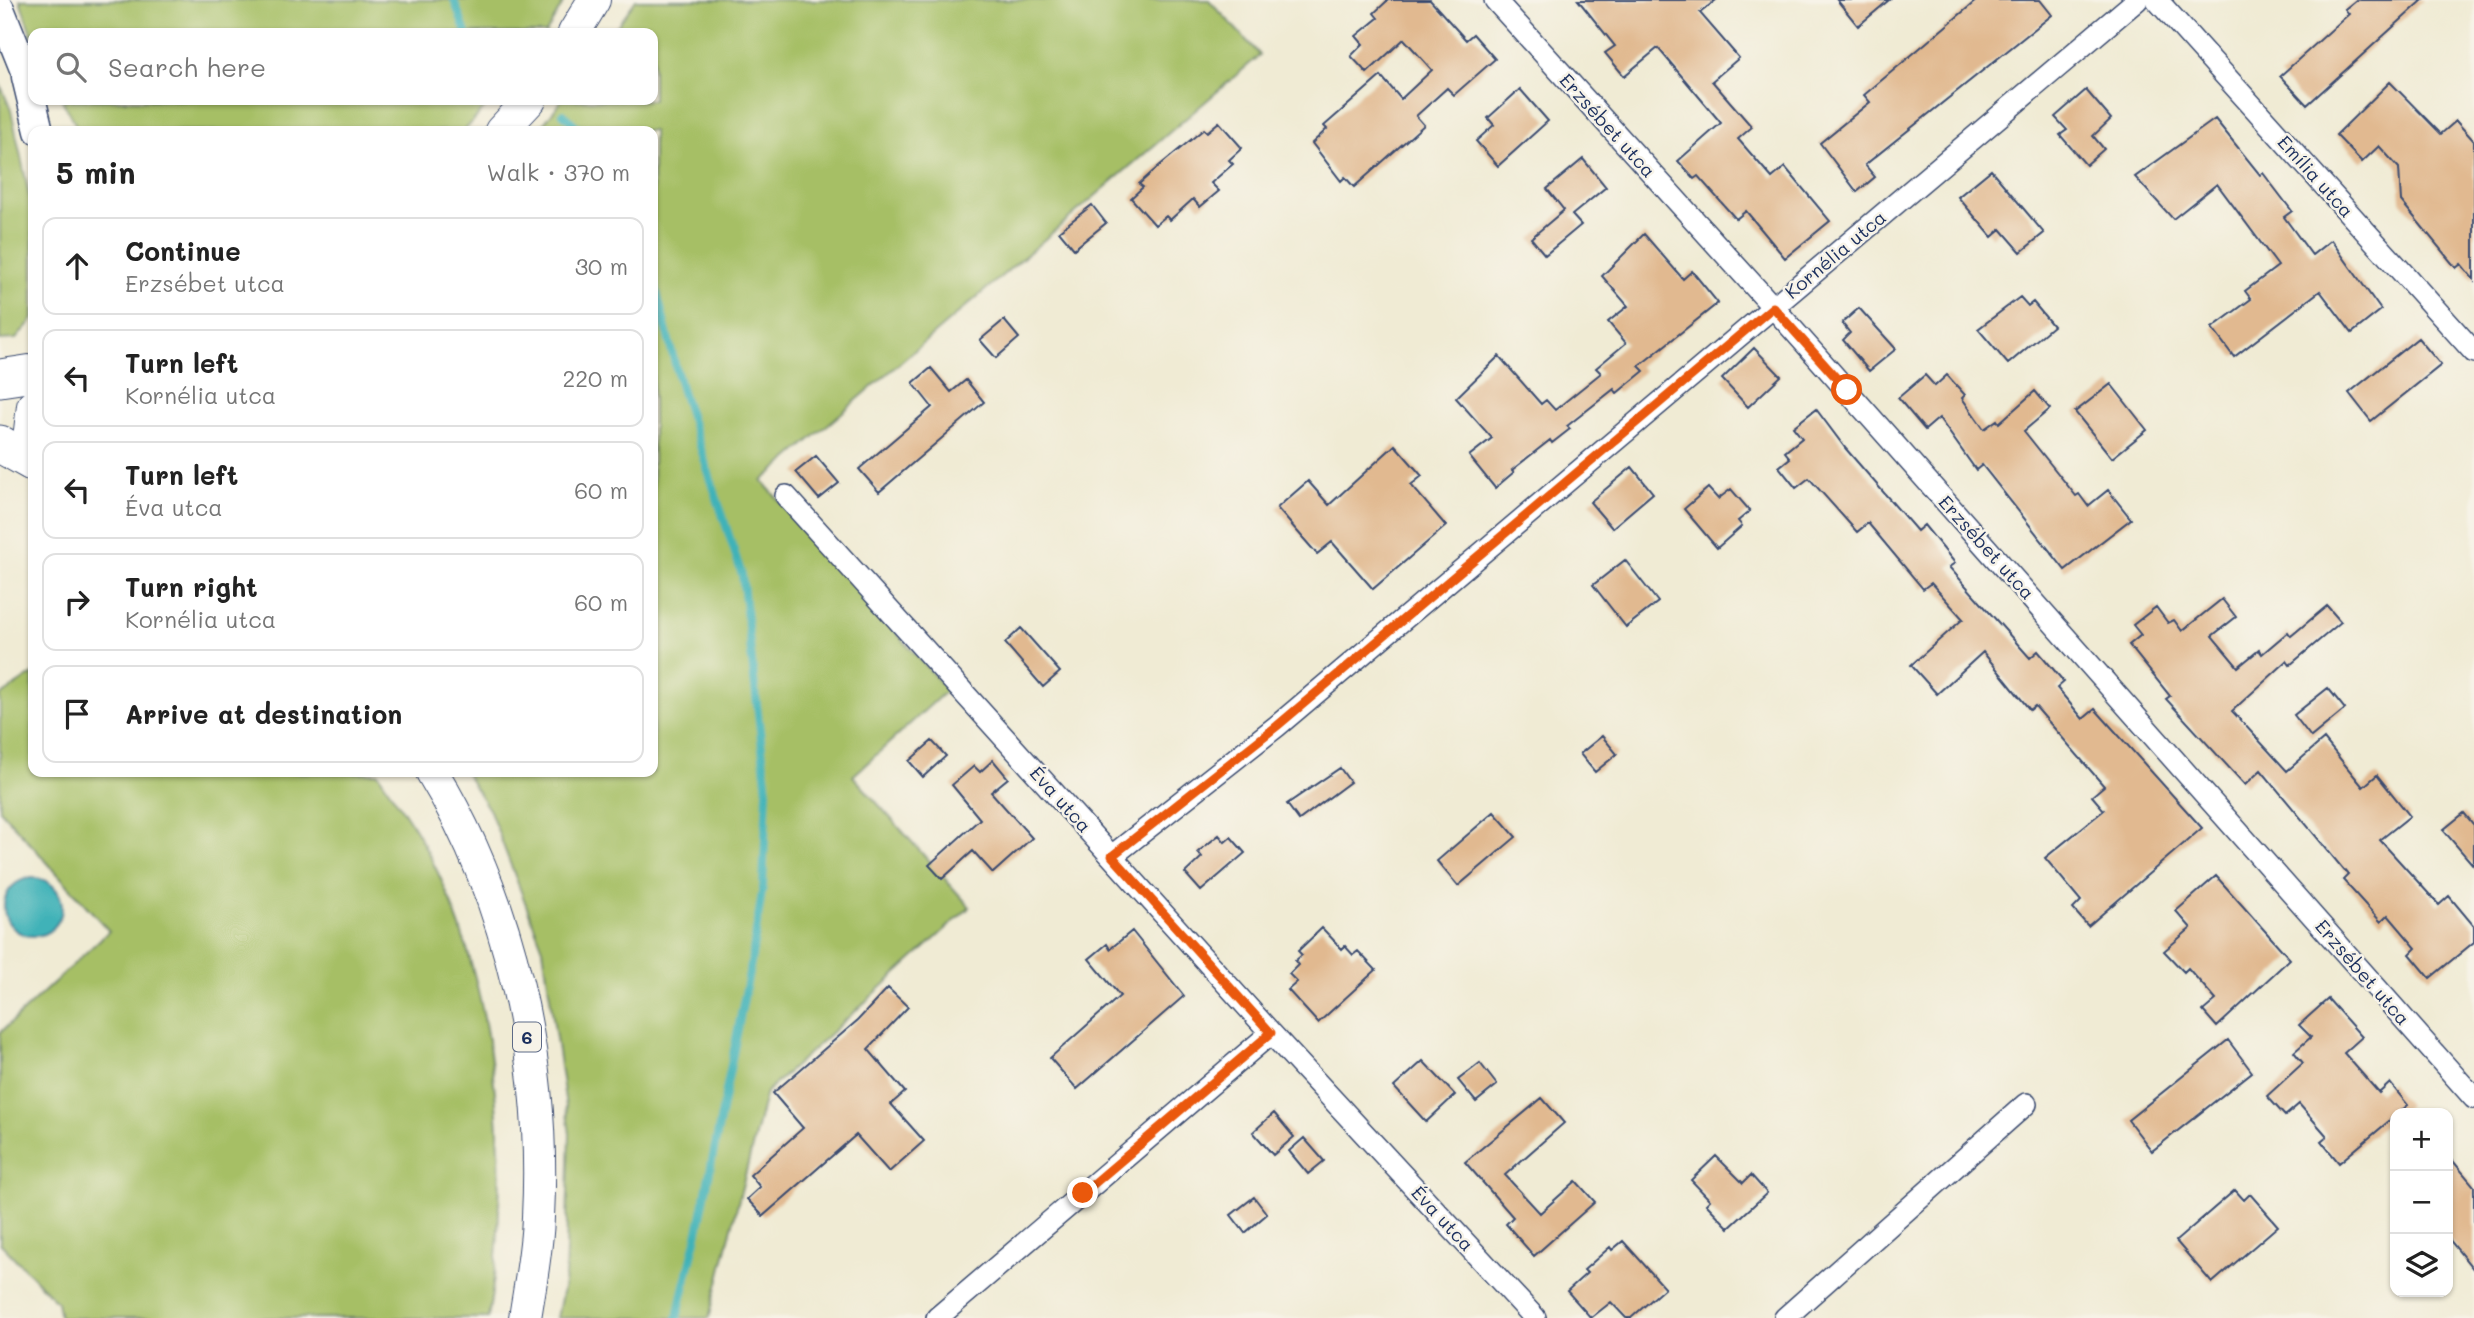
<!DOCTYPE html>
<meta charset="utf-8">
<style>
body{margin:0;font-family:Mali,sans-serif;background:#f6f6f6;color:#222}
.controls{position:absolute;right:21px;bottom:21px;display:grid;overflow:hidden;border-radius:14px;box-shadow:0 2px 5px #0004}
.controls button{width:63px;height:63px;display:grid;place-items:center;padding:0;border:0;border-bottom:2px solid #e0e0e0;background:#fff;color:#222;font:35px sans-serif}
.stop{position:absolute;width:21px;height:21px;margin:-16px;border:5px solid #ea580c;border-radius:50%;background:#fff}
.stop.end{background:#ea580c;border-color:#fff;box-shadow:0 2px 7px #0008}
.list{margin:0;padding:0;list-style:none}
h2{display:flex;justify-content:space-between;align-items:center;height:91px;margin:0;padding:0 28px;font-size:30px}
h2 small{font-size:23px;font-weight:400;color:#767676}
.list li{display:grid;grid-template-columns:46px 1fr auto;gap:21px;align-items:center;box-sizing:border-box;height:98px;margin:0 14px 14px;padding:0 14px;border:2px solid #e0e0e0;border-radius:14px}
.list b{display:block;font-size:26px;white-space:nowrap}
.list p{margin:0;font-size:23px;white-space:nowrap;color:#767676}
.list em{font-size:23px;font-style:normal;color:#767676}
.icon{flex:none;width:38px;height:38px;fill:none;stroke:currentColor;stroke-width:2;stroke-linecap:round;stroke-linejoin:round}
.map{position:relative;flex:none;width:2474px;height:1318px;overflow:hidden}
.search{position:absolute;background:#fff;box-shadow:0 2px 5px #0004;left:28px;top:28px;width:630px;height:77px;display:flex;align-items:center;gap:18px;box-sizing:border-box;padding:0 24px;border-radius:14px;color:#767676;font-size:26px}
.panel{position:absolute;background:#fff;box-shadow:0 2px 5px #0004;left:28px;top:126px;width:630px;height:651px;border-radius:14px}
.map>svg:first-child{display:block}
</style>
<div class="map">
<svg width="2474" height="1318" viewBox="0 0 2474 1318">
<rect width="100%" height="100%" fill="#f7f3e8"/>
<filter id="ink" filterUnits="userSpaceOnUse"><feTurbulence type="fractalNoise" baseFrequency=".0143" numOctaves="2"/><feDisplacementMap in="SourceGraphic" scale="14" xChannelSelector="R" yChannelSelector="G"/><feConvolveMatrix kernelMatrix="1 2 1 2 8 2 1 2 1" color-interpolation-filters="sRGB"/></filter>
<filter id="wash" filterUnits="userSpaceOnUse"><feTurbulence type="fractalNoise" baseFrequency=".00686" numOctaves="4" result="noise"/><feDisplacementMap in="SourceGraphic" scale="28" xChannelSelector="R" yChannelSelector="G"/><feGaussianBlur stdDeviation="1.57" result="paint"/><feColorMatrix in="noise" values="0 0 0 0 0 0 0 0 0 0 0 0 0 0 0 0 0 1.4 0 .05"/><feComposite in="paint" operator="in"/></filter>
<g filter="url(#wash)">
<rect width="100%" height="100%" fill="#f0ebd4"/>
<path fill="#a6bf65" stroke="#607762" stroke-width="2" d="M 20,0 L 565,0 L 546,33 L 33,33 L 33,40 Z
M 636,0 L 1209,0 L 1260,55 L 762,481 L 947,690 L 853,776 L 970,907 L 766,1092 L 709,1318 L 557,1318 L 565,1278 L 570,1134 L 543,949 L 490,811 L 465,772 L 653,772 L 653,131 L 538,131 L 562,100 L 653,100 L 653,33 L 612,33 Z
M 0,84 L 11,110 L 33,214 L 33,319 L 16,339 L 0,340 Z
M 62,100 L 492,100 L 464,131 L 79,131 Z
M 33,674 L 33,772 L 378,773 C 390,792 404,811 416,831 C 496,966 515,1165 488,1318 L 60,1318 L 57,1302 L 0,1243 L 0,1033 L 109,931 L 0,810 L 0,696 Z"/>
<path fill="#41b2b8" stroke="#2e708b" stroke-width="2" d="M4 907a29 29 0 1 1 58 0a29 29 0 1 1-58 0Z"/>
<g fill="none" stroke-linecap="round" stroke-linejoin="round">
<path stroke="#41b2b8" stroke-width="8" d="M 454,0 L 466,33
M 563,114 L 582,131
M 653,277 L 681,388 L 742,575 L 767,791 L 763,886 L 751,963 L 699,1227 L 677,1318"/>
</g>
<g id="blocks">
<path fill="#e1b990" d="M 1388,0 L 1430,0 L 1466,40 L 1473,34 L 1495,59 L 1454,95 L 1447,88 L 1416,116 L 1424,125 L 1354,187 L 1345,177 L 1341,181 L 1312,143 L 1327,129 L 1324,126 L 1381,76 L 1401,99 L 1432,70 L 1404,39 L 1367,73 L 1351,56 L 1363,44 L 1356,36 L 1378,18 L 1374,13 Z
M 1578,0 L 1716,0 L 1700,13 L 1739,58 L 1712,81 L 1752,127 L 1738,139 L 1772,178 L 1785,167 L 1830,221 L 1785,258 L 1746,211 L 1736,219 L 1698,176 L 1694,179 L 1678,161 L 1721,123 L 1658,48 L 1624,76 L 1605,53 L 1615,46 Z
M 1837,0 L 1889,0 L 1858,26 Z
M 1977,0 L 2040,0 L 2052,15 L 1865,165 L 1875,177 L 1857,192 L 1820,143 L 1870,102 L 1864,95 Z
M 2356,0 L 2423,0 L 2307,105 L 2280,76 L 2349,14 L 2345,9 Z
M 2390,82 L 2441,134 L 2456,121 L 2474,141 L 2474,280 L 2461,264 L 2456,268 L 2401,201 L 2399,168 L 2379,146 L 2362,162 L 2336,135 Z
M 1520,89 L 1548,121 L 1498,166 L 1476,141 L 1494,125 L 1488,118 Z
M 2086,90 L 2111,119 L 2093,136 L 2104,149 L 2086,165 L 2060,135 L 2067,130 L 2055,117 Z
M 2215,119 L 2260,175 L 2263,173 L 2292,211 L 2284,217 L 2312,255 L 2331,240 L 2381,310 L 2352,333 L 2320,291 L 2234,357 L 2212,328 L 2251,299 L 2245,291 L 2278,266 L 2217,184 L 2173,219 L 2135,177 Z
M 1219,122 L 1242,148 L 1229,160 L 1233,164 L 1211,183 L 1219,191 L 1200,207 L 1193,199 L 1170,220 L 1166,216 L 1155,225 L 1131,198 L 1143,187 L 1139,184 L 1159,166 L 1204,129 L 1207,132 Z
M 1583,159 L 1606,187 L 1572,215 L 1581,225 L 1545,255 L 1531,238 L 1564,210 L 1547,189 Z
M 1991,170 L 2044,233 L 2021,252 L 2001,229 L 1992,237 L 1958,197 Z
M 1092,205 L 1106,223 L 1074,249 L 1059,231 Z
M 1644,234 L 1683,279 L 1692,271 L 1718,303 L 1639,366 L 1644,371 L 1617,393 L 1614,389 L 1567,426 L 1570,429 L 1552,443 L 1550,440 L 1512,470 L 1514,472 L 1495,488 L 1469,456 L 1492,438 L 1456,398 L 1499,356 L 1541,404 L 1546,400 L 1555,410 L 1601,373 L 1596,368 L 1626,343 L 1608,322 L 1628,306 L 1602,276 Z
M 2020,297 L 2028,306 L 2033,302 L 2053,326 L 2008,364 L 1978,329 Z
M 1859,308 L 1896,349 L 1869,371 L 1843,340 L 1850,333 L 1842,323 Z
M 1004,320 L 1019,338 L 996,358 L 980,340 Z
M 2418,338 L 2441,365 L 2371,421 L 2349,393 Z
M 1754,348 L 1781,376 L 1748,407 L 1722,379 Z
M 931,368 L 951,392 L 966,380 L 984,402 L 879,492 L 859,469 L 932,407 L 913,383 Z
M 1925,375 L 1935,386 L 1947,375 L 1965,395 L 1962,398 L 1984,429 L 1997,420 L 1999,423 L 2035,391 L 2050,409 L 2024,431 L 2076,496 L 2079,494 L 2088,506 L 2108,490 L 2131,519 L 2065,570 L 1982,465 L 1976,470 L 1939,418 L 1925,430 L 1898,398 Z
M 2111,384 L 2147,430 L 2112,458 L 2075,412 Z
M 1816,409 L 1846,449 L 1917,531 L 1924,525 L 1955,563 L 1949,567 L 2030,658 L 2038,651 L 2064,682 L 2057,688 L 2083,719 L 2095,709 L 2202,828 L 2088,926 L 2073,909 L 2081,901 L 2045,858 L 2104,810 L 2092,796 L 2104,786 L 2035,706 L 2030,710 L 1983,652 L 1937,694 L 1911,665 L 1963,619 L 1931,583 L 1923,589 L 1868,523 L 1857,532 L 1809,478 L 1796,488 L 1779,467 L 1790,458 L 1785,452 L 1802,438 L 1793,427 Z
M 1395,445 L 1422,476 L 1411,485 L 1446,526 L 1373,589 L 1332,542 L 1317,554 L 1277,508 L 1308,481 L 1329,505 Z
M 816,456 L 839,483 L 819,499 L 796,472 Z
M 1632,467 L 1653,493 L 1612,528 L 1590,502 Z
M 1708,488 L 1718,499 L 1731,489 L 1750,511 L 1738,521 L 1742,526 L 1717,548 L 1684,509 Z
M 1625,560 L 1658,602 L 1626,627 L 1593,585 Z
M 2222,599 L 2236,617 L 2212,636 L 2238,667 L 2259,650 L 2262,654 L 2288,632 L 2291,636 L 2327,606 L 2341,622 L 2290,665 L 2287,661 L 2232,711 L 2287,771 L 2324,739 L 2363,787 L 2377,775 L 2410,816 L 2380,840 L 2439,905 L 2449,896 L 2474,926 L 2474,942 L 2430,978 L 2410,954 L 2416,948 L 2388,915 L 2381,922 L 2343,880 L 2348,875 L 2261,770 L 2245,785 L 2166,699 L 2170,696 L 2129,645 L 2141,635 L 2133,625 L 2156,607 L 2168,623 L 2174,620 L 2182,631 Z
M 1021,628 L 1060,672 L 1043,687 L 1005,643 Z
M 2328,688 L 2345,709 L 2311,737 L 2294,715 Z
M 1602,736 L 1617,754 L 1595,772 L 1580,754 Z
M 932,741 L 946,756 L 923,777 L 909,761 Z
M 993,760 L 1008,778 L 991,792 L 1032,838 L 993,873 L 973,851 L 942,879 L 929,865 L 980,819 L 952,785 L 974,766 L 980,772 Z
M 1340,768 L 1350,782 L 1299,820 L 1287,804 Z
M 1494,812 L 1516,837 L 1458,886 L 1437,861 Z
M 2464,813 L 2474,825 L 2474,866 L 2443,830 Z
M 1219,835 L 1225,842 L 1231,837 L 1245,853 L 1201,891 L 1185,873 L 1202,857 L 1198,852 Z
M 2216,876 L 2290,959 L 2217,1027 L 2203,1011 L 2216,1000 L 2188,968 L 2184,972 L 2164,951 L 2191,928 L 2176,911 Z
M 1322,928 L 1342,949 L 1345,946 L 1353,955 L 1358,951 L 1376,970 L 1318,1023 L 1288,990 L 1297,982 L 1289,974 L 1298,965 L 1295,961 L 1302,955 L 1298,951 Z
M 1132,931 L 1184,996 L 1077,1089 L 1050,1058 L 1120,996 L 1089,959 L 1107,944 L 1110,949 Z
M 888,988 L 908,1007 L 868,1049 L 905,1092 L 891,1104 L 924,1141 L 889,1172 L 856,1135 L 763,1216 L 747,1199 L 760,1187 L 750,1175 L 803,1128 L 773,1093 L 858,1020 Z
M 2328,999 L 2362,1037 L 2344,1053 L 2379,1093 L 2390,1083 L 2408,1105 L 2339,1163 L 2321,1141 L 2327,1136 L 2299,1104 L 2285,1116 L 2267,1096 L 2303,1063 L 2294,1052 L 2311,1037 L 2299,1025 Z
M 2228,1040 L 2252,1072 L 2152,1151 L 2128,1120 Z
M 1423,1061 L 1455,1095 L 1426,1122 L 1394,1087 Z
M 1480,1063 L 1497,1085 L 1476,1102 L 1458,1080 Z
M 1542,1098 L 1564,1123 L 1505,1175 L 1540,1213 L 1576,1181 L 1595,1202 L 1534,1256 L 1506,1224 L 1513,1217 L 1465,1162 Z
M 1274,1113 L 1294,1137 L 1273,1155 L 1253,1132 Z
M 1304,1138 L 1324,1161 L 1308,1174 L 1289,1151 Z
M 2448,1155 L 2474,1186 L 2474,1270 L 2448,1238 Z
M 1716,1156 L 1743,1183 L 1751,1175 L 1767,1193 L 1729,1228 L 1706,1204 L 1710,1200 L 1691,1180 Z
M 2235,1190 L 2244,1200 L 2250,1194 L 2278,1226 L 2212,1283 L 2176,1241 Z
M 1254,1197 L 1267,1214 L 1245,1233 L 1231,1215 Z
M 1623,1241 L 1665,1288 L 1631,1318 L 1626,1318 L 1611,1302 L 1591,1318 L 1567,1291 L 1587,1273 L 1584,1270 L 1610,1247 L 1612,1250 Z"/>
</g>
</g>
<g filter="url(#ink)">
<use href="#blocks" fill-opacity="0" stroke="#3b4b70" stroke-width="2"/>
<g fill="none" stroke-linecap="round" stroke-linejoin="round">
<g stroke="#3b4b70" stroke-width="24">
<path id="street" d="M 1495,0 L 1773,307 L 2474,1098
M 2157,0 L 2474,352
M 786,496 L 1271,1033 L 1535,1318
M 1112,856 L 1277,726 L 2137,0
M 937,1318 L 1271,1033
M 1785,1318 L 2026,1104"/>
</g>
<g stroke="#3b4b70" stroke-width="31">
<path id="secondary" d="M 0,9 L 33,91
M 26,77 L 39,131"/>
</g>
<g stroke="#3b4b70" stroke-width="34">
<path id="primary" d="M 574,33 L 594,0
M 501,131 L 530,100
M 33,406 L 29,439 L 33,465
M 432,772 C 512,903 546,1065 538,1217 C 537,1251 530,1285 525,1318"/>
</g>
<g stroke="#3b4b70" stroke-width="39">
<path id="highway" d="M 0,378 L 33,373
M 0,444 L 32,462"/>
</g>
<use href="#street" stroke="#fff" stroke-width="21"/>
<use href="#secondary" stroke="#fff" stroke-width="28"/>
<use href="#primary" stroke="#fff" stroke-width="32"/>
<use href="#highway" stroke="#fff" stroke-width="37"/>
</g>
</g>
<g fill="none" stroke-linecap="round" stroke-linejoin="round" filter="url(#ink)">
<path stroke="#ea580c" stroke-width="9" d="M 1083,1193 L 1271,1033 L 1112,856 L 1277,726 L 1773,307 L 1847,390"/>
</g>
<g text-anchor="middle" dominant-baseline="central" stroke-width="5" stroke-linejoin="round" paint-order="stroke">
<rect fill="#f7f3e8" stroke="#5d6a87" stroke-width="2" x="513" y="1022.5" width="28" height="29" rx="5"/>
<g font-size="18" font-weight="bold" fill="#1b2f5e">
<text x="527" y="1037">6</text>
</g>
<g font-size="19" fill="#1b2f5e" stroke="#f7f3e8">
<text transform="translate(1608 125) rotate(48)">Erzsébet utca</text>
<text transform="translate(2316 176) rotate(48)">Emília utca</text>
<text transform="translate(1835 254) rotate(-40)">Kornélia utca</text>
<text transform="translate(1987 547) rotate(48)">Erzsébet utca</text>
<text transform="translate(1061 799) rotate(48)">Éva utca</text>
<text transform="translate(2363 972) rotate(49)">Erzsébet utca</text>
<text transform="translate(1443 1218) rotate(47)">Éva utca</text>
</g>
</g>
</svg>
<div class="controls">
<button>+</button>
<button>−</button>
<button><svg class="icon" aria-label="layers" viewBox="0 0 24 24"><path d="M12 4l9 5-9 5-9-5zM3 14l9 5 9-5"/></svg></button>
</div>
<div class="stop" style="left:1847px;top:390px"></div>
<div class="stop end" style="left:1083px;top:1193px"></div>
<div class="search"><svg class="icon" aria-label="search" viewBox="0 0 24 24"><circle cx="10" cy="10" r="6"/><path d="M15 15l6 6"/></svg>Search here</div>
<section class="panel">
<h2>5 min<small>Walk · 370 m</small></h2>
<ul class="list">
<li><svg class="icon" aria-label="ahead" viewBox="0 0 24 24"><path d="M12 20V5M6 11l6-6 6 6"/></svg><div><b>Continue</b><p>Erzsébet utca</p></div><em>30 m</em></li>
<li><svg class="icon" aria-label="left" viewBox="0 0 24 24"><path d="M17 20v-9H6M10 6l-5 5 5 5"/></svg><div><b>Turn left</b><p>Kornélia utca</p></div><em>220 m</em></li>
<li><svg class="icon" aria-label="left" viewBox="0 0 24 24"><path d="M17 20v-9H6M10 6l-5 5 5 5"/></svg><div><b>Turn left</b><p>Éva utca</p></div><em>60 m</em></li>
<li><svg class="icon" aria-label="right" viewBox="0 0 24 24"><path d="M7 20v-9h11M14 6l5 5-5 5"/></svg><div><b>Turn right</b><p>Kornélia utca</p></div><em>60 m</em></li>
<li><svg class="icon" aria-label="arrive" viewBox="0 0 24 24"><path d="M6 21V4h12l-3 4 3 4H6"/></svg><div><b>Arrive at destination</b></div></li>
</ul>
</section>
</div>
